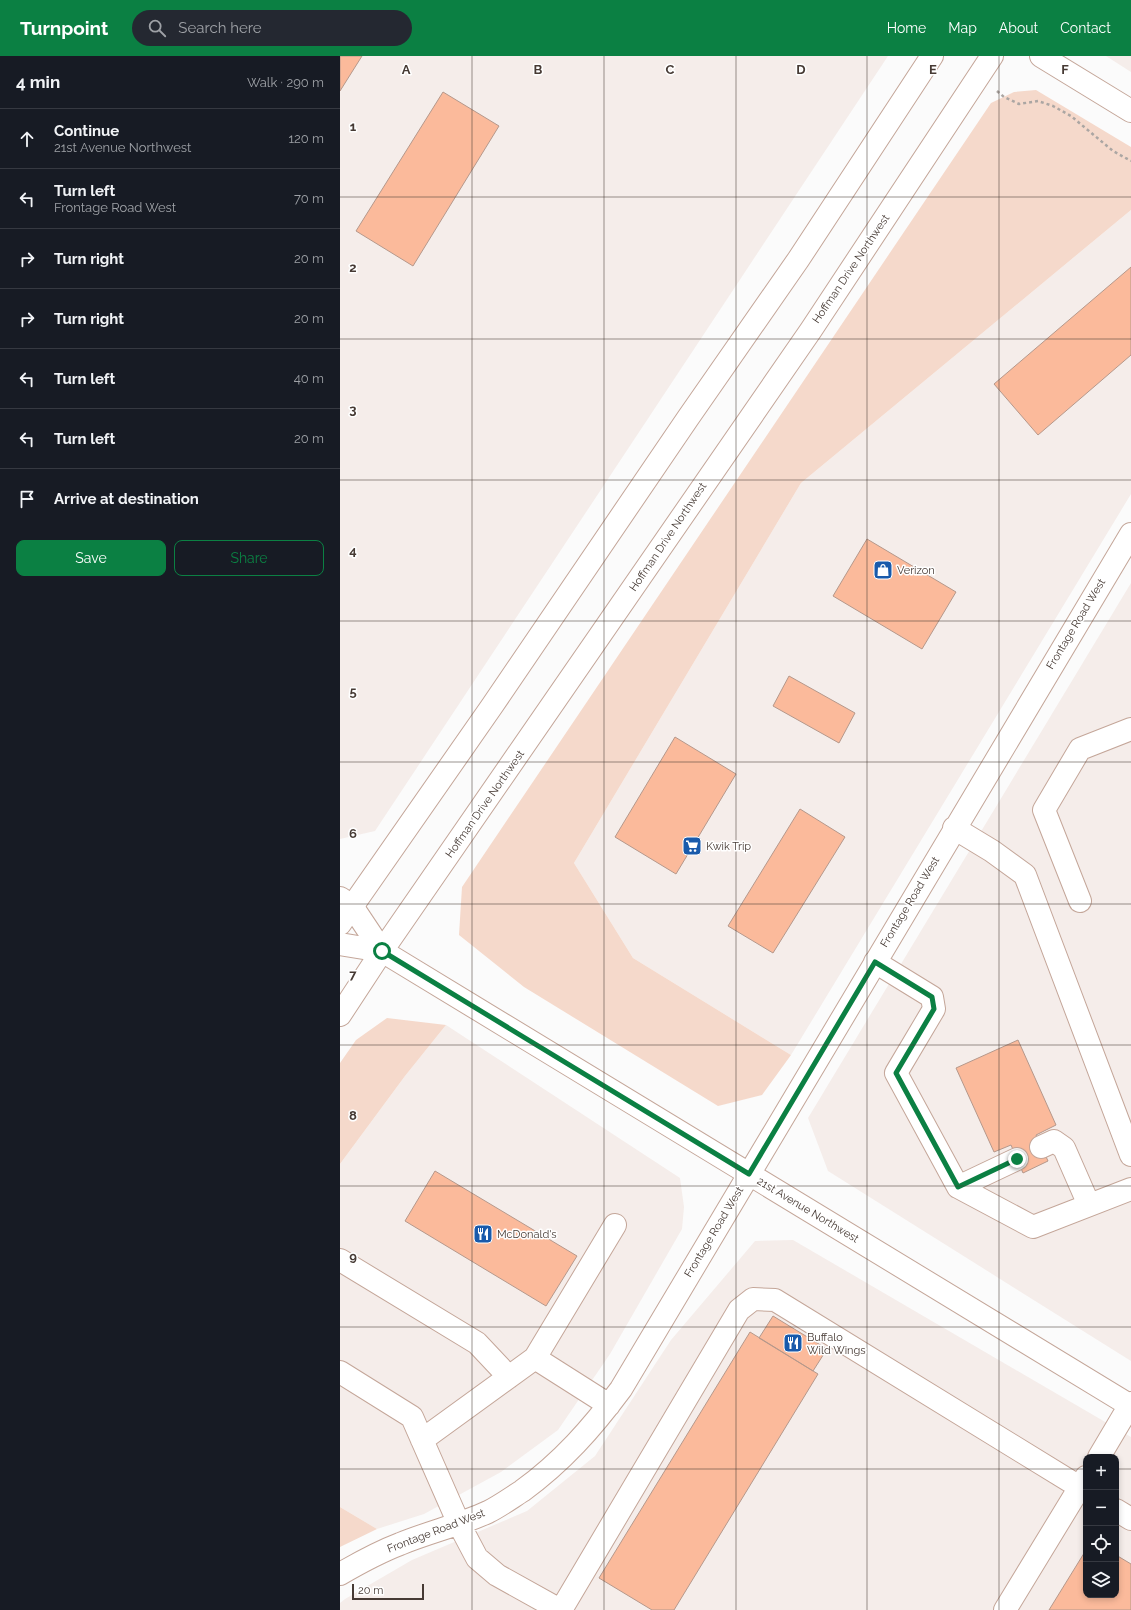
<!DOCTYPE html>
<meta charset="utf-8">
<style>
body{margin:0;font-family:Raleway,sans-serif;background:#242831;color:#f1f3f6}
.controls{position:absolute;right:12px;bottom:12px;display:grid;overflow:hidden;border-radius:8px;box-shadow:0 2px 6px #0003}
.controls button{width:36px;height:36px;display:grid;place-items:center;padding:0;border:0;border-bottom:1px solid #363941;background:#171b24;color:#f1f3f6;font:20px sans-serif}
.scale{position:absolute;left:12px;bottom:10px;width:72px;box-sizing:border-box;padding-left:4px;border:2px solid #463a34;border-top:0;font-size:11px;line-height:14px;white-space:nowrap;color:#463a34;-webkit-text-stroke:3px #fff;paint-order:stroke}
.stop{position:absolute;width:12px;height:12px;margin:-9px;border:3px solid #0b8043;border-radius:50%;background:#fff}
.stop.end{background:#0b8043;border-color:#fff;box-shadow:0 1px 4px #0008}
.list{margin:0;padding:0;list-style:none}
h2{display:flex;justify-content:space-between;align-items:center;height:52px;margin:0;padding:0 16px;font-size:17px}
h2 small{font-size:13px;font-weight:400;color:#9ea1a6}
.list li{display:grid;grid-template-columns:26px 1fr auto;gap:12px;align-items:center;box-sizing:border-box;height:60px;padding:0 16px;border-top:1px solid #363941}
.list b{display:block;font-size:15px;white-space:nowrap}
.list p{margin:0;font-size:13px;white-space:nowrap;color:#9ea1a6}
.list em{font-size:13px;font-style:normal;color:#9ea1a6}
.actions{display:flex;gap:8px;padding:12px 16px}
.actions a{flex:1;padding:9px 0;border:1px solid #0b8043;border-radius:8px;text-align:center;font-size:14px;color:#0b8043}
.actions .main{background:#0b8043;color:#fff}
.icon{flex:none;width:22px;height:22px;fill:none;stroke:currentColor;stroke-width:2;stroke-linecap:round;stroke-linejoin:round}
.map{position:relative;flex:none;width:791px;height:1554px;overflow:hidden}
header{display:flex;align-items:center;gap:24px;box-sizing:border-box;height:56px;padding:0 20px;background:#0b8043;color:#fff}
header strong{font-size:19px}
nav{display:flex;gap:22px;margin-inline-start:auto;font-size:14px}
.search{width:280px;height:36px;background:#242831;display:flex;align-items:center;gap:10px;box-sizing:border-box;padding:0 14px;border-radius:22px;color:#9ea1a6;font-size:15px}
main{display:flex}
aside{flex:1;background:#171b24}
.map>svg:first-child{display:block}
</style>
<header>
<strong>Turnpoint</strong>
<div class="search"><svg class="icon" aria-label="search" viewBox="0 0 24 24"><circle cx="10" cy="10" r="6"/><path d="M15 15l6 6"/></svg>Search here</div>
<nav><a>Home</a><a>Map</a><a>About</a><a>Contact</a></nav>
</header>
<main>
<aside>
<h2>4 min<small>Walk · 290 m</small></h2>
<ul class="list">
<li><svg class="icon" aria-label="ahead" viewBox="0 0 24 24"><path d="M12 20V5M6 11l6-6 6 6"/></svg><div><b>Continue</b><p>21st Avenue Northwest</p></div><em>120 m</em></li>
<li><svg class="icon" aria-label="left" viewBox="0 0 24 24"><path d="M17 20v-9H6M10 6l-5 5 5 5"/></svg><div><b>Turn left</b><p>Frontage Road West</p></div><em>70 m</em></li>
<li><svg class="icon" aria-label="right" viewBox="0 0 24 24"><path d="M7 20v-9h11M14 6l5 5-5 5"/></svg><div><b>Turn right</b></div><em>20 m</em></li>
<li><svg class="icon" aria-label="right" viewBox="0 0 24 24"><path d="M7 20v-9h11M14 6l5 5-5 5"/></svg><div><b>Turn right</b></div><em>20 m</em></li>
<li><svg class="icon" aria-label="left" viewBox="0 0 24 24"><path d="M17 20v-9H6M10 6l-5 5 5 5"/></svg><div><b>Turn left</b></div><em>40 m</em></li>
<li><svg class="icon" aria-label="left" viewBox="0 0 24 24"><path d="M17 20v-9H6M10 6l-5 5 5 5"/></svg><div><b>Turn left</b></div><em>20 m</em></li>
<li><svg class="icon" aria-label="arrive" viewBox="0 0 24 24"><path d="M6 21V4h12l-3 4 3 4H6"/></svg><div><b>Arrive at destination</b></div></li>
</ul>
<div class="actions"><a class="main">Save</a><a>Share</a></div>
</aside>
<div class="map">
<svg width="791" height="1554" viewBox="0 0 791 1554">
<rect width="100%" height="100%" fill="#fbfbfb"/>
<path fill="#f5edea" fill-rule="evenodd" d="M 0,0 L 548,0 L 35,775 L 0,783 Z
M 766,0 L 791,0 L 791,16 Z
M 791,154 L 791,438 L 451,999 L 293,902 L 234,807 L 461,427 Z
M 791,527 L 791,1305 L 488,1115 L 468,1062 Z
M 106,969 L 340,1122 L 344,1151 L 342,1173 L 270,1298 L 218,1374 L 161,1416 L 84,1458 L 37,1473 L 0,1451 L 0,1108 L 65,1020 Z
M 453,1184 L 791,1381 L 791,1554 L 0,1554 L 0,1547 L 5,1543 L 72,1504 L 187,1455 L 255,1400 L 331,1284 L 415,1185 ZM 746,1401 L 776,1401 L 776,1539 L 746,1539 Z"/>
<path fill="#f5d9cb" d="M 696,34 L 791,91 L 791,154 L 461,427 L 234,807 L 293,902 L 451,999 L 422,1039 L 378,1050 L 184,931 L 119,879 L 122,831 L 651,47 L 674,36 Z
M 47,962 L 106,969 L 65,1020 L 0,1108 L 0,1007 L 16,984 Z
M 0,1451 L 37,1473 L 0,1491 Z"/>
<path fill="#fbba9b" stroke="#b5988b" d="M 0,0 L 22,0 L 0,35 Z
M 103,36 L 159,70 L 73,210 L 16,175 Z
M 791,211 L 791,299 L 698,379 L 654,328 Z
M 527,483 L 616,536 L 582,593 L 493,540 Z
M 449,620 L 515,657 L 499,687 L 433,650 Z
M 335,681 L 396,718 L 336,818 L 275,781 Z
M 460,753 L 505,781 L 433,897 L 388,870 Z
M 678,984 L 716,1069 L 696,1079 L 708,1105 L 683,1117 L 671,1089 L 654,1096 L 616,1012 Z
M 95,1115 L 237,1200 L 206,1250 L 65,1165 Z
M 433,1260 L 487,1293 L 473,1315 L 419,1282 Z
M 410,1276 L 478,1318 L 334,1554 L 312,1554 L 259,1522 Z
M 746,1494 L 746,1539 L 776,1539 L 776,1499 L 791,1508 L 791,1554 L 709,1554 Z"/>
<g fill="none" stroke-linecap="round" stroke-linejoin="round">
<g stroke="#c4a699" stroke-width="24">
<path id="minor" d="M 701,0 L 791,55
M 614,772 L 652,795 L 685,819 L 791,1099
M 0,842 L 12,850 L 42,895
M 740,845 L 704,754 L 740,693 L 791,673
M 0,888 L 42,895 L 791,1350
M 535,906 L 592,941 L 594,953 L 556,1017 L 618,1131 L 693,1171 L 791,1133
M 701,1091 L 714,1085 L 724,1092 L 749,1149
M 618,1131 L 677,1103
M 0,1204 L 137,1287 L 169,1321
M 0,1316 L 72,1361 L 119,1468 L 137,1502 L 157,1519 L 220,1554
M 269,1349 L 195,1302 L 275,1169
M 82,1384 L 195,1302
M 759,1401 L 791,1347
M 776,1454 L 791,1463
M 0,1518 C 19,1507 39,1496 60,1488 C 89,1476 120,1469 148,1456 C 160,1450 171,1442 182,1435 C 222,1406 252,1372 281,1333 L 791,478
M 221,1554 L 399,1254 L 413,1243 L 435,1244 L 746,1435
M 665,1554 L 746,1421"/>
</g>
<g stroke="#c4a699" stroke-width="24">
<path id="major" d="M 0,868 L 152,650 L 348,362 L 458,204 L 592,0
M 0,959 L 42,895 L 471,274 L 652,0"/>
</g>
<path stroke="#aba6a3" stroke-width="2.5" stroke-dasharray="3 3" stroke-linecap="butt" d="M 657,35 L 664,41 L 679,48 L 698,45 L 713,50 L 731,60 L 773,95 L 791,105"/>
<use href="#minor" stroke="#fff" stroke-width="22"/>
<use href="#major" stroke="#fff" stroke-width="22"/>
</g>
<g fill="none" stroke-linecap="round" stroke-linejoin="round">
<path stroke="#0b8043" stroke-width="5" d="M 42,895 L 409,1118 L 535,906 L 592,941 L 594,953 L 556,1017 L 618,1131 L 677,1103"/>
</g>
<path fill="none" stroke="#463a34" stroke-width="1" stroke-opacity="0.55" d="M 132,0 L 132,1554M 264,0 L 264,1554M 396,0 L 396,1554M 527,0 L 527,1554M 659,0 L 659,1554M 0,141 L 791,141M 0,283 L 791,283M 0,424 L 791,424M 0,565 L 791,565M 0,706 L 791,706M 0,848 L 791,848M 0,989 L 791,989M 0,1130 L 791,1130M 0,1271 L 791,1271M 0,1413 L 746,1413M 776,1413 L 791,1413"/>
<defs>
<g id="shop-square" transform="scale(1)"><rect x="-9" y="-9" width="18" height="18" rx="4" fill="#195aab" stroke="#fff"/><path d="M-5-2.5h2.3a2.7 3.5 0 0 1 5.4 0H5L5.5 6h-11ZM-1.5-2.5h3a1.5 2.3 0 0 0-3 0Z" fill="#fff"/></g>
<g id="supermarket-square" transform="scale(1)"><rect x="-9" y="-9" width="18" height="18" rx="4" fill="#195aab" stroke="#fff"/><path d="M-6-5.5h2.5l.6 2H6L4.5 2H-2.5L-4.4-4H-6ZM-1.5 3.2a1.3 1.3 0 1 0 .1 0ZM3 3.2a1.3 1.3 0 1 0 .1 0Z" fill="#fff"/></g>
<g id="restaurant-square" transform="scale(1)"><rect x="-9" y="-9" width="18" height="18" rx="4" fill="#195aab" stroke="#fff"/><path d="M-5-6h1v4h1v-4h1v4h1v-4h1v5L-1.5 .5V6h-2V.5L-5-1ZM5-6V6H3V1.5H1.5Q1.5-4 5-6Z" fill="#fff"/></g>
</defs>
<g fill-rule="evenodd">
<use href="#shop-square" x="543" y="514"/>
<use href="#supermarket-square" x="352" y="790"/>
<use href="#restaurant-square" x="143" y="1178"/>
<use href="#restaurant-square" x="453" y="1287"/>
</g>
<g text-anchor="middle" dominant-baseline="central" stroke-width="3" stroke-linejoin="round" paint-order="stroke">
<g font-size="11" fill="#463a34" stroke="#fff">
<text transform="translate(511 213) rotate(-56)">Hoffman Drive Northwest</text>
<text transform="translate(328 481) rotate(-56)">Hoffman Drive Northwest</text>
<text transform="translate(736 568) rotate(-59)">Frontage Road West</text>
<text transform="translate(145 748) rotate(-55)">Hoffman Drive Northwest</text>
<text transform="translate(570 846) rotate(-59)">Frontage Road West</text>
<text transform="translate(468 1154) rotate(31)">21st Avenue Northwest</text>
<text transform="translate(374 1176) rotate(-59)">Frontage Road West</text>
<text transform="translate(96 1475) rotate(-21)">Frontage Road West</text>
</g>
<g font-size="11" fill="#463a34" stroke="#fff" text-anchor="start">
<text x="557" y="514">Verizon</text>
<text x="366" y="790">Kwik Trip</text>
<text x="157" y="1178">McDonald's</text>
<text x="467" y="1281">Buffalo<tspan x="467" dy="13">Wild Wings</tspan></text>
</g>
</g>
<g font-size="13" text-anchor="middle" font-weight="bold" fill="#463a34" stroke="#fff" stroke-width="3" stroke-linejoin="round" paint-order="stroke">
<text x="66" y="18">A</text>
<text x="198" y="18">B</text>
<text x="330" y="18">C</text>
<text x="461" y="18">D</text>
<text x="593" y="18">E</text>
<text x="725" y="18">F</text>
<text x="13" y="75">1</text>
<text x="13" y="216">2</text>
<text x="13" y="358">3</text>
<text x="13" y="499">4</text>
<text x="13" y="640">5</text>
<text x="13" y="782">6</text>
<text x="13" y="923">7</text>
<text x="13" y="1064">8</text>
<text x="13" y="1205">9</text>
</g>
</svg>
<div class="controls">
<button>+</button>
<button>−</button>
<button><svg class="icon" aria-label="locate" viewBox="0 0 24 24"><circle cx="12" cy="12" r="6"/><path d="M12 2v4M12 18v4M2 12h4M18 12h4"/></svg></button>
<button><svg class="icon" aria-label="layers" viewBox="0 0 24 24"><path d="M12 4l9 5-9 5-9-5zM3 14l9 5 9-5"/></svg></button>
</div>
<div class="scale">20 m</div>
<div class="stop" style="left:42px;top:895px"></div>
<div class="stop end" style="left:677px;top:1103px"></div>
</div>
</main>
